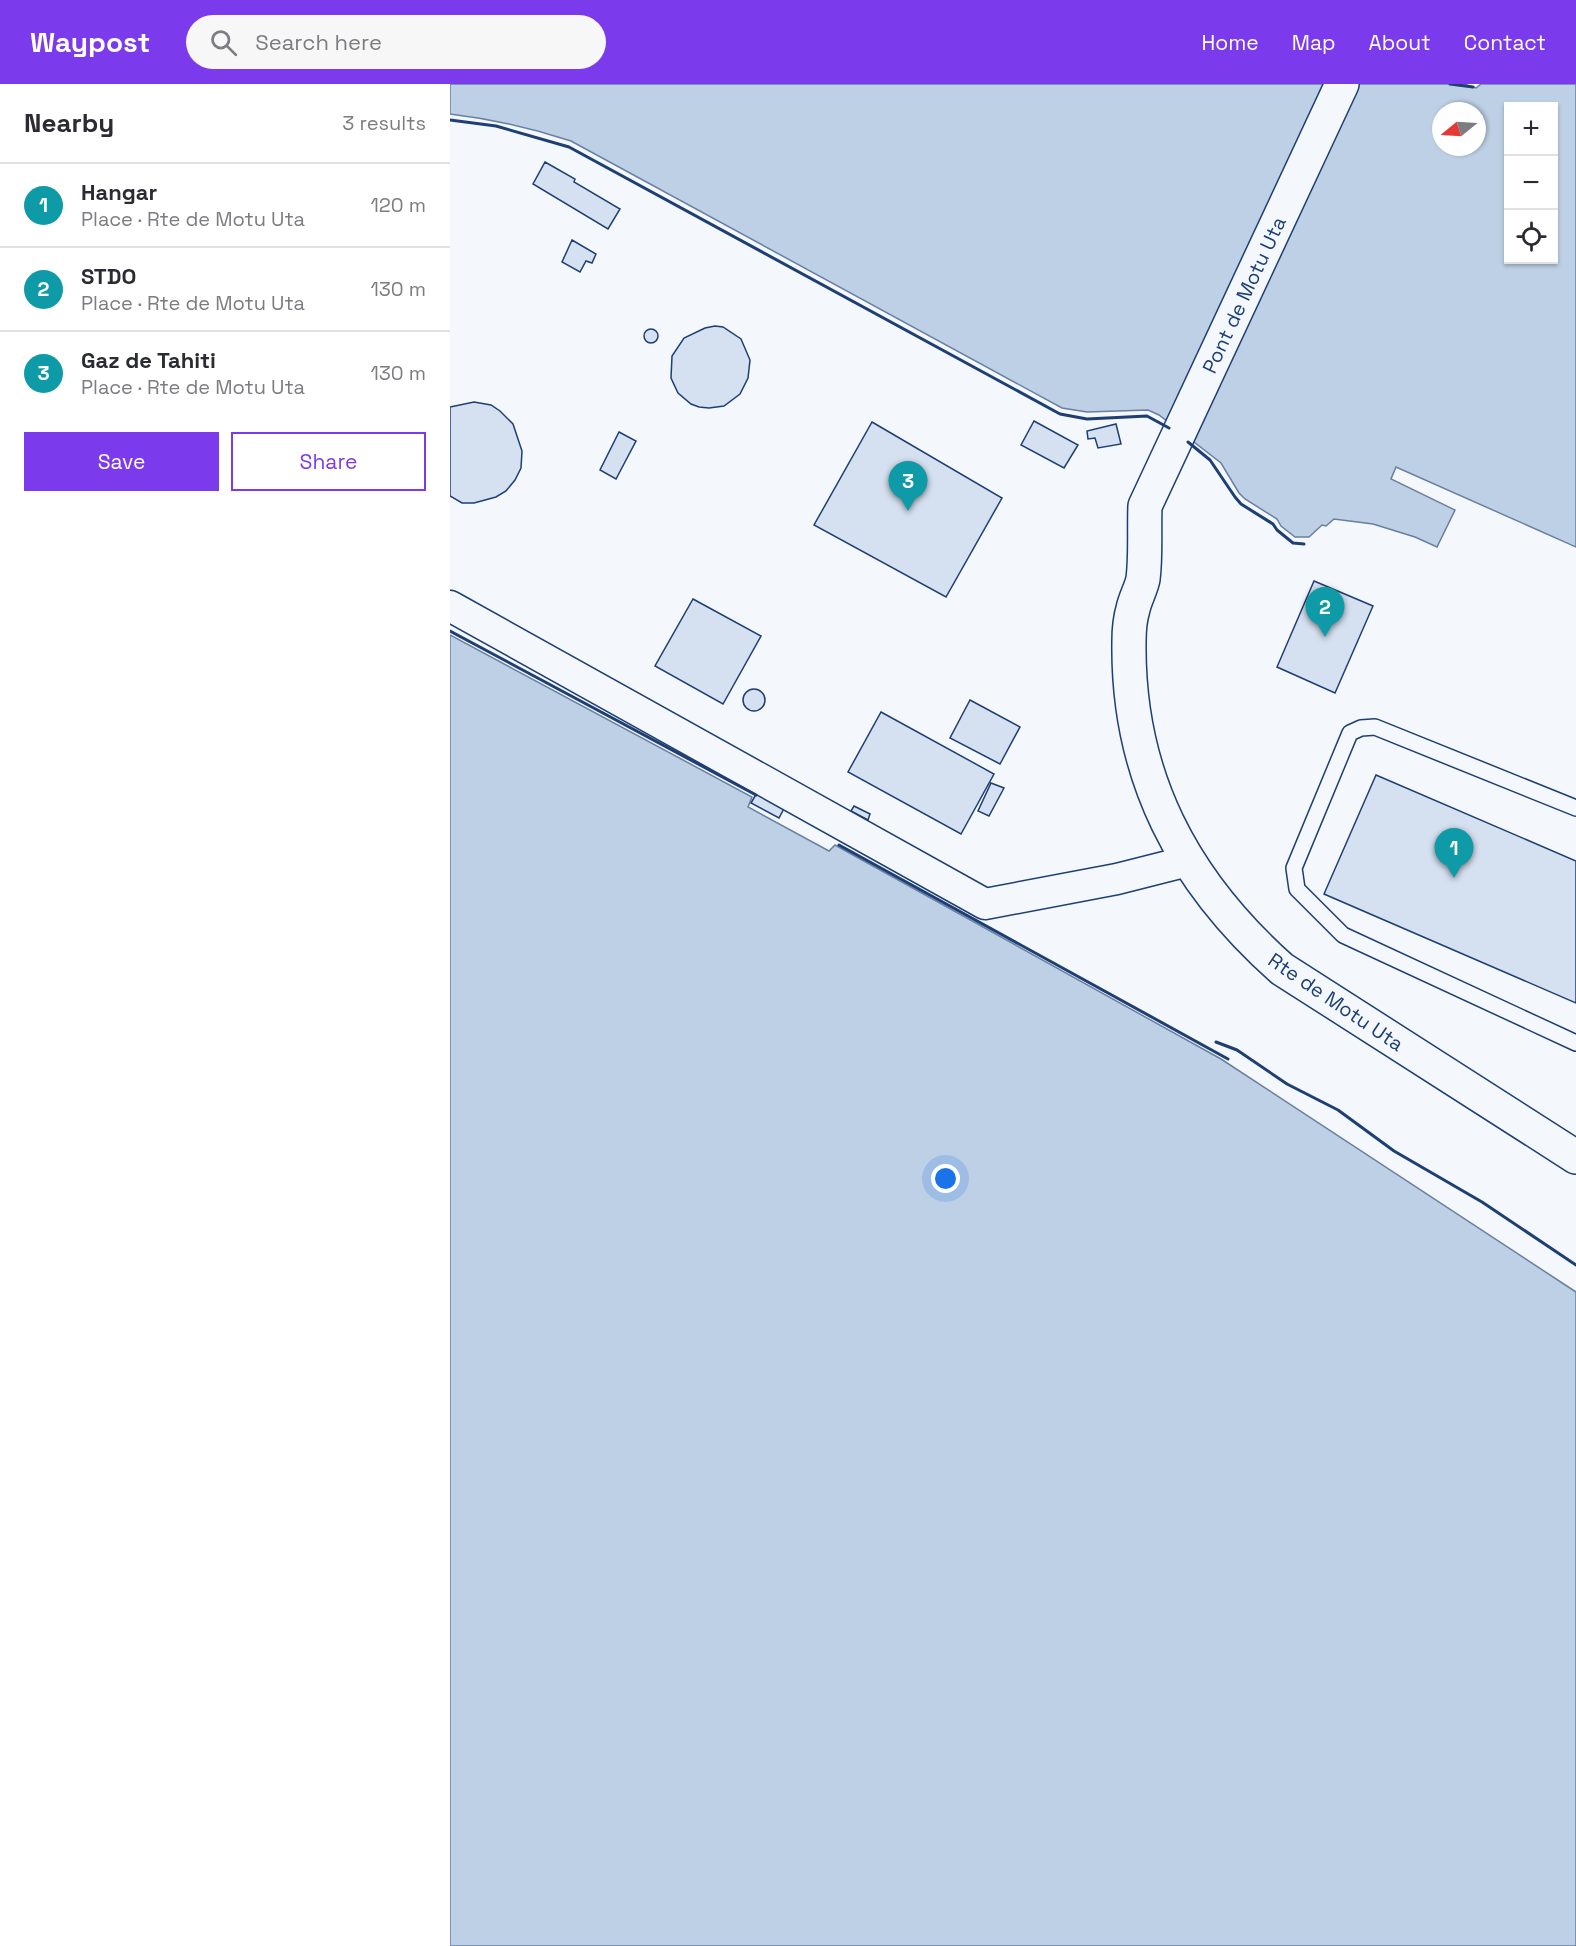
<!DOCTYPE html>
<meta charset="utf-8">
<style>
body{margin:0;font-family:"Space Grotesk",sans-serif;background:#f7f7f7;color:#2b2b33}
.controls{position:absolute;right:18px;top:18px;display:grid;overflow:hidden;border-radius:0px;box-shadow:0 2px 4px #0004}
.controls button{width:54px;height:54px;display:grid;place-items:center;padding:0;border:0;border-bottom:2px solid #e1e1e2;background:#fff;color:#2b2b33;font:30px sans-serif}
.compass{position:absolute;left:982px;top:18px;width:54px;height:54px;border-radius:50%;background:#fff;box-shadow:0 2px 4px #0004;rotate:252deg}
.you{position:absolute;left:496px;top:1095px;width:21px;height:21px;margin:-15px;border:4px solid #fff;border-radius:50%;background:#1a73e8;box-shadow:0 0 0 9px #1a73e833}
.badge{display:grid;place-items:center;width:39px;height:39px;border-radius:50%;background:#7c3aed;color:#fff;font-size:20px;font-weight:700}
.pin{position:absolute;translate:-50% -50px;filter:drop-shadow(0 2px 3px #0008)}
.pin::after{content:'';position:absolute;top:32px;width:21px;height:18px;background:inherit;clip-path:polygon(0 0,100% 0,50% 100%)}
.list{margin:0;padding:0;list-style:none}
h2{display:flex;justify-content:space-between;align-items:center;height:78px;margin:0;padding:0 24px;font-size:26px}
h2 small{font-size:20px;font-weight:400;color:#7c7c81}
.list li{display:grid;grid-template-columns:39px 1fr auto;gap:18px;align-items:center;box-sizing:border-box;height:84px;padding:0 24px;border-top:2px solid #e1e1e2}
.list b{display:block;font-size:22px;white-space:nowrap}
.list p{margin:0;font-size:20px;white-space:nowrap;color:#7c7c81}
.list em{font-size:20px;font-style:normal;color:#7c7c81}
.actions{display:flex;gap:12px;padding:18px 24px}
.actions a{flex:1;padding:14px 0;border:2px solid #7c3aed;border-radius:0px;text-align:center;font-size:21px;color:#7c3aed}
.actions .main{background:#7c3aed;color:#fff}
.icon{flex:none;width:33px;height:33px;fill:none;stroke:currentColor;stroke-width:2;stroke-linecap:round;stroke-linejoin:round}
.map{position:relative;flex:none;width:1126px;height:1862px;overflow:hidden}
header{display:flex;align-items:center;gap:36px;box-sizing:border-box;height:84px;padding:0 30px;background:#7c3aed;color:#fff}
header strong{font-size:28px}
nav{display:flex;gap:33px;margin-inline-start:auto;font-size:21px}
.search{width:420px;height:54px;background:#f7f7f7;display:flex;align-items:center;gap:15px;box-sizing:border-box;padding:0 21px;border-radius:33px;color:#7c7c81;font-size:22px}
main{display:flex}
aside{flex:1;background:#fff}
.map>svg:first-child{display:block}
</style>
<header>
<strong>Waypost</strong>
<div class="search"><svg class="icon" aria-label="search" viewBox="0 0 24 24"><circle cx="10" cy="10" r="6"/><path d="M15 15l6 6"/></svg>Search here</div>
<nav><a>Home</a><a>Map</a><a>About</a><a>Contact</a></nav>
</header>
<main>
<aside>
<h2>Nearby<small>3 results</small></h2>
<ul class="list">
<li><span class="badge" style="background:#0f9aa8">1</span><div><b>Hangar</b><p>Place · Rte de Motu Uta</p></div><em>120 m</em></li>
<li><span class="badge" style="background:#0f9aa8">2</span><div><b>STDO</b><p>Place · Rte de Motu Uta</p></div><em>130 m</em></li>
<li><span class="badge" style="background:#0f9aa8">3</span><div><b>Gaz de Tahiti</b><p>Place · Rte de Motu Uta</p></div><em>130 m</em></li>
</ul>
<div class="actions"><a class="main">Save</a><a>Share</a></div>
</aside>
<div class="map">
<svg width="1126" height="1862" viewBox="0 0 1126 1862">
<rect width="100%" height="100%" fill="#f4f7fb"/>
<path fill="#bed0e5" stroke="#687fa3" stroke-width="1.5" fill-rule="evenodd" d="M 0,0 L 1014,0 L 1026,4 L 1031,0 L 1126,0 L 1126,463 L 946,383 L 941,395 L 1005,426 L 987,463 L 965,453 L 923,440 L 884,435 L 876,442 L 872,441 L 859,453 L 845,453 L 831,442 L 827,435 L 795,415 L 789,409 L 771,379 L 709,331 L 698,326 L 637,328 L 612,324 L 121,57 C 81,44 42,35 0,30 ZM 1058,22 L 1104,22 L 1104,176 L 1058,176 ZM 991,27 L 1027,27 L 1027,63 L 991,63 Z
M 0,551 L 302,713 L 298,723 L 379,767 L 385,761 L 771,975 L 1126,1208 L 1126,1862 L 0,1862 Z"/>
<path fill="#d5e0f0" stroke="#1d3f73" stroke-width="1.5" d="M 95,78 L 125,95 L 124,98 L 170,125 L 158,145 L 83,100 Z
M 122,156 L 146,170 L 142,179 L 136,177 L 130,188 L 112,178 Z
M 265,242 L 273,243 L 291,255 L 300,276 L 298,294 L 290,310 L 274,322 L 259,324 L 249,323 L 241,320 L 228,309 L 221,294 L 222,272 L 234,254 L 255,244 Z
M194 252a7 7 0 1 1 14 0a7 7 0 1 1-14 0Z
M 24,318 L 41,321 L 50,327 L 63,340 L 72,367 L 71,384 L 65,396 L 56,407 L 46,413 L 24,419 L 12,419 L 0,412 L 0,323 Z
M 584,337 L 628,361 L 614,384 L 571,361 Z
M 422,338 L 552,414 L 496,513 L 364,441 Z
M 666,340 L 671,360 L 648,364 L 645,354 L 638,355 L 637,347 Z
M 169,348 L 186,357 L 166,395 L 150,386 Z
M 864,497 L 923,522 L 885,609 L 827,583 Z
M 243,515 L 311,552 L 273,620 L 205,582 Z
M293 616a11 11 0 1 1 22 0a11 11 0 1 1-22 0Z
M 520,616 L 570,643 L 550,680 L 500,654 Z
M 431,628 L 544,690 L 511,750 L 398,688 Z
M 926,691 L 1126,777 L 1126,919 L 874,810 Z
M 541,699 L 554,704 L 539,732 L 528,727 Z
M 312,700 L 339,715 L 329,734 L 301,719 Z
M 404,722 L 420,730 L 418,736 L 401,727 Z"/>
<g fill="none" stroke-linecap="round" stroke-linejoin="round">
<g stroke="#1d3f73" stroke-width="18">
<path id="lane" d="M 1126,724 L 925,643 L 911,644 L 900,649 L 844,784 L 847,805 L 893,851 L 1126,959"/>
</g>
<g stroke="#1d3f73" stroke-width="33">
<path id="street" d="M 0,522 L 535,820 L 667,795 L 738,777"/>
</g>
<g stroke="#1d3f73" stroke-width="36">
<path id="secondary" d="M 892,0 L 695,422 C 694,446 696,472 693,495 C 691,505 685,515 683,525 C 680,535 679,547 679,557 C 677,692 733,797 832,885 L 1126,1073"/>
</g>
<use href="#lane" stroke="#f4f7fb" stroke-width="15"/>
<use href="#street" stroke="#f4f7fb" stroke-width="30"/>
<use href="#secondary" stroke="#f4f7fb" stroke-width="33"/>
<path stroke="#1d3f73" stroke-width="3" d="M 1000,0 L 1023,3
M 0,36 L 46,42 L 119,63 L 610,330 L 637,335 L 697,332 L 719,344
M 738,358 L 760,376 L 785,413 L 791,420 L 823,440 L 827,446 L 843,459 L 854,460
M 0,547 L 306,711
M 389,761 L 778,975
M 766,958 L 787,966 L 837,1000 L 888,1026 L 944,1067 L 1032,1118 L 1126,1181"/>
</g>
<g text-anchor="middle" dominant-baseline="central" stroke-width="4.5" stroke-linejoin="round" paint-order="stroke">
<g font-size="20" fill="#1d3f73" stroke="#f4f7fb">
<text transform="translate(794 211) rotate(-65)">Pont de Motu Uta</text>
<text transform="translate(886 918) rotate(34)">Rte de Motu Uta</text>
</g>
</g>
</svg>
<div class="controls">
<button>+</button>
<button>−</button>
<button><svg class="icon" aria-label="locate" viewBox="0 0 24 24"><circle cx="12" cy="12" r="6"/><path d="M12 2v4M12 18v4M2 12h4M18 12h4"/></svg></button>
</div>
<svg class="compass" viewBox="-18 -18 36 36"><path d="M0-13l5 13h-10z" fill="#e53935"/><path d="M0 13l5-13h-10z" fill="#7c7c81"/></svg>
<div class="you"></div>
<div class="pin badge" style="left:1004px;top:794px;background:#0f9aa8">1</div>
<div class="pin badge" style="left:875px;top:553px;background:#0f9aa8">2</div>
<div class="pin badge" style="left:458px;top:427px;background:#0f9aa8">3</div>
</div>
</main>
